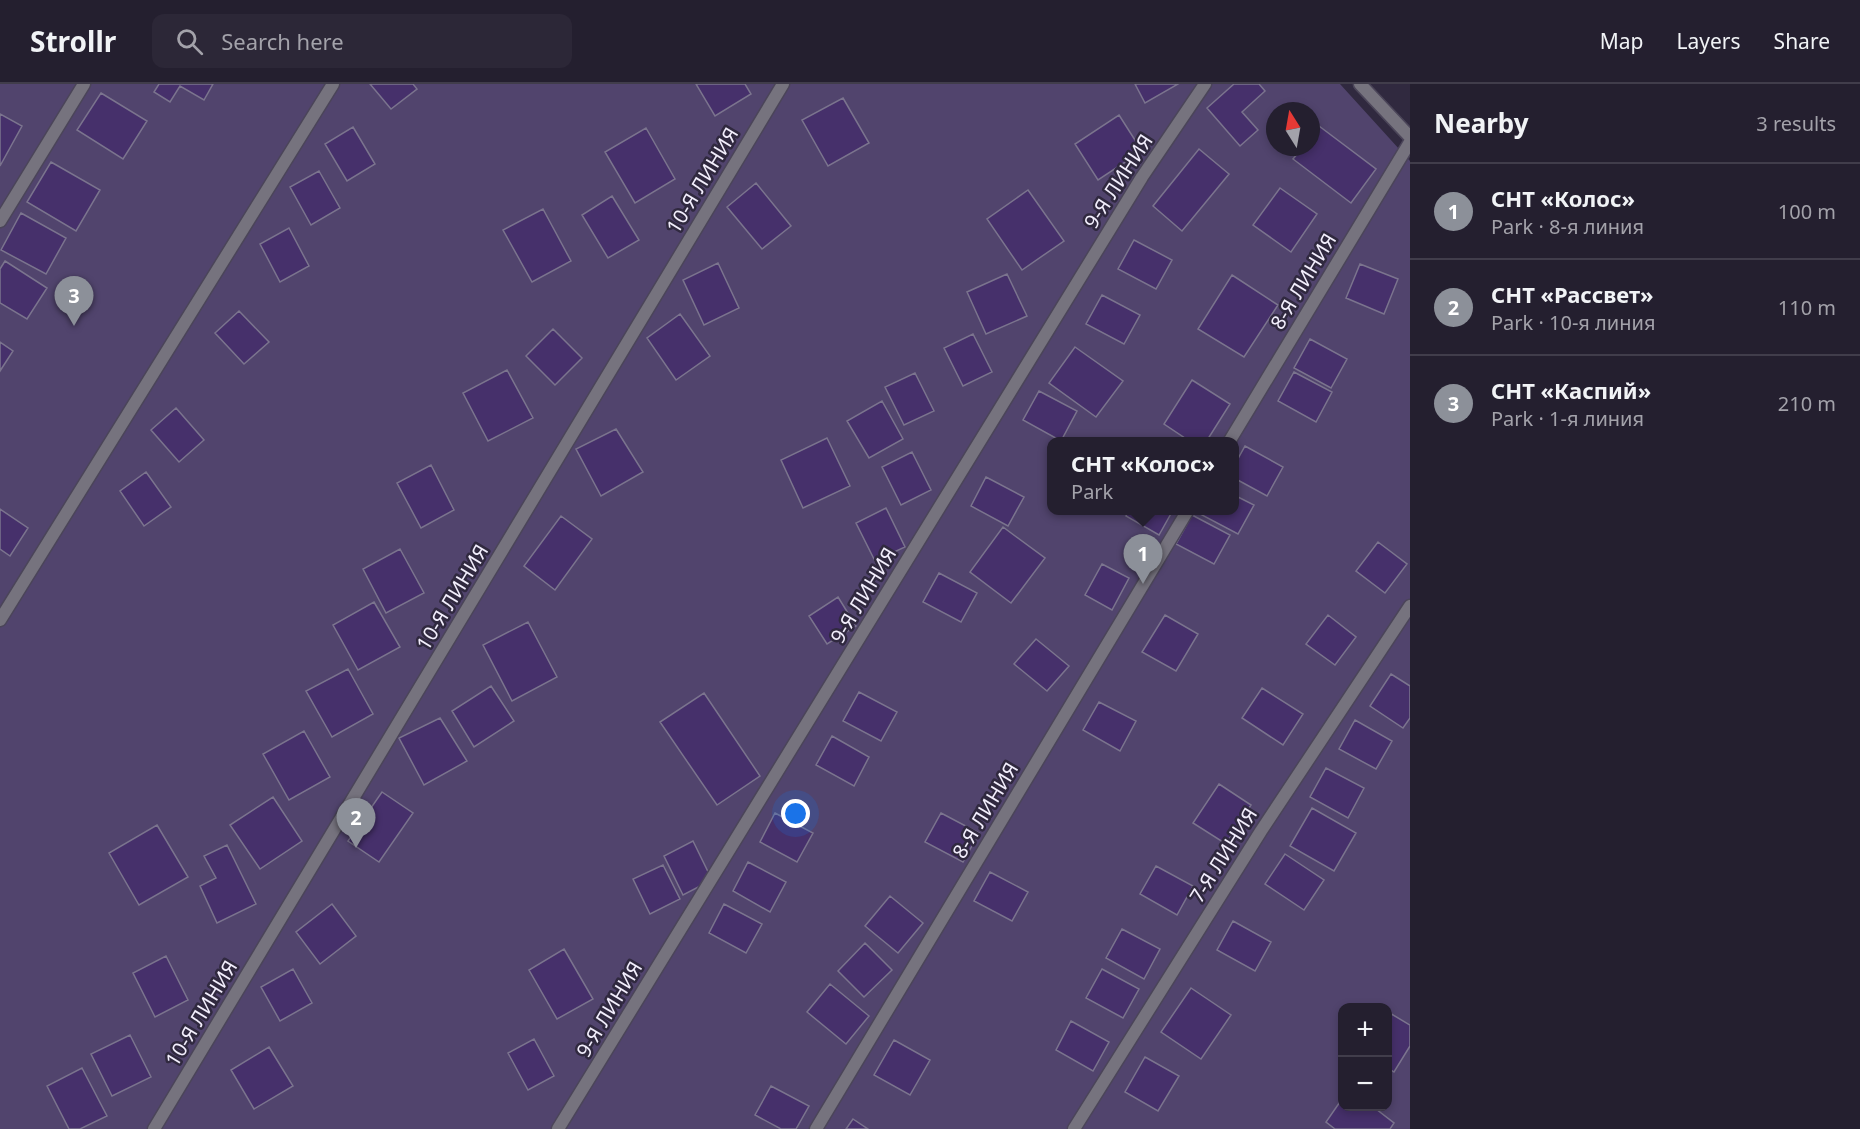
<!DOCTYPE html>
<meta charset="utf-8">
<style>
body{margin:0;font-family:"Noto Sans",sans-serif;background:#2c2737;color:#f1f3f6}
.controls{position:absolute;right:18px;bottom:18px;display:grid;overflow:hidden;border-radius:12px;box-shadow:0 3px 9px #0003}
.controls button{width:54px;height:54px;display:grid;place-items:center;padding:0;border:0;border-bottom:2px solid #413d4b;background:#241f2f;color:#f1f3f6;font:30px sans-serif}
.compass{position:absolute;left:1266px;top:18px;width:54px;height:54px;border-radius:50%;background:#241f2f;box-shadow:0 3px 9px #0003;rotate:349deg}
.you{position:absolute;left:796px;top:730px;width:21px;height:21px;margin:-15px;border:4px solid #fff;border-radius:50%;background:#1a73e8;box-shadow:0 0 0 9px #1a73e833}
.badge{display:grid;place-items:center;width:39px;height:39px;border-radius:50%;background:#8c9099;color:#fff;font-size:20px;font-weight:700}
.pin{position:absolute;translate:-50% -50px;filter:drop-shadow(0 2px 3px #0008)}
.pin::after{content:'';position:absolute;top:32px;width:21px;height:18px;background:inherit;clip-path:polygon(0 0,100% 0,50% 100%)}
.popup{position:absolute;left:1047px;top:353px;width:192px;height:78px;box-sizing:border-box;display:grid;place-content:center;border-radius:12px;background:#241f2f;filter:drop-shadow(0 2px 4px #0005);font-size:20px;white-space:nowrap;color:#a3a2aa}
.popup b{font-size:22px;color:#f1f3f6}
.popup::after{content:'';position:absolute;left:50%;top:100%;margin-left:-12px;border:12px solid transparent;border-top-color:#241f2f}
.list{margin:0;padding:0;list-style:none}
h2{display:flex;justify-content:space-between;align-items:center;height:78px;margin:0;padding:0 24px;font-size:26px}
h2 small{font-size:20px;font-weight:400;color:#a3a2aa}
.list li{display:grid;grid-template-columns:39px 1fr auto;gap:18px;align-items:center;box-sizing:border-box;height:96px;padding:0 24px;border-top:2px solid #413d4b}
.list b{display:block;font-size:22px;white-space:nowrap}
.list p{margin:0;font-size:20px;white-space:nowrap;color:#a3a2aa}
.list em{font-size:20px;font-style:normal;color:#a3a2aa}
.icon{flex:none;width:33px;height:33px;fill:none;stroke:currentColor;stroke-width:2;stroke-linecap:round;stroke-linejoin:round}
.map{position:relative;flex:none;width:1410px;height:1045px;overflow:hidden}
header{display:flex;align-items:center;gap:36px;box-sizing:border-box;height:84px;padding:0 30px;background:#241f2f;border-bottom:2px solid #413d4b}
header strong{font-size:28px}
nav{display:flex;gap:33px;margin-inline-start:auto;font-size:21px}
.search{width:420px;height:54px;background:#2c2737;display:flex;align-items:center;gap:15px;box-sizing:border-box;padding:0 21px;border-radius:12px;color:#a3a2aa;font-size:22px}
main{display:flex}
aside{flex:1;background:#241f2f}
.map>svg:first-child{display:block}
</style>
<header>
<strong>Strollr</strong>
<div class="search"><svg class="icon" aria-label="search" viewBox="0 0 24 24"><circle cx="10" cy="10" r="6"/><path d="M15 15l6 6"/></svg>Search here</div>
<nav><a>Map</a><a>Layers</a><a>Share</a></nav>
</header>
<main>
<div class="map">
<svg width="1410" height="1045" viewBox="0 0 1410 1045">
<rect width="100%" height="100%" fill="#30293f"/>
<path fill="#51446d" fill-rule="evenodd" d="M 0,0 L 1340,0 L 1410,77 L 1410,1045 L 0,1045 ZM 1275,27 L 1311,27 L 1311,63 L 1275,63 ZM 1052,358 L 1234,358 L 1234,426 L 1052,426 ZM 1342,924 L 1388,924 L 1388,1022 L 1342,1022 Z"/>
<path fill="#46306b" stroke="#7b748e" stroke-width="1.5" d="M 159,0 L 213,0 L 204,16 L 180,2 L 170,18 L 154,8 Z
M 370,0 L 413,0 L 417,5 L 391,25 Z
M 696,0 L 745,0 L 751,10 L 715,32 Z
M 1135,0 L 1178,0 L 1145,19 Z
M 1234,0 L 1259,0 L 1265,7 L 1242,28 L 1258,46 L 1240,62 L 1207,24 Z
M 101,9 L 147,37 L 123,75 L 77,46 Z
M 843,14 L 869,59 L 828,82 L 802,36 Z
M 0,30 L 22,42 L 0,82 Z
M 1119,31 L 1142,67 L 1098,96 L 1075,60 Z
M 1319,42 L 1376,85 L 1351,119 L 1293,75 L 1303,63 L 1311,63 L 1311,52 Z
M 353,43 L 375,80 L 347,97 L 325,60 Z
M 646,44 L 675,95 L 635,119 L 605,68 Z
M 1199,65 L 1229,90 L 1182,147 L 1153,122 Z
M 51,78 L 100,106 L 76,147 L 27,118 Z
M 319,87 L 340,124 L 311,141 L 290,103 Z
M 756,99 L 791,142 L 762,165 L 727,123 Z
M 1280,104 L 1317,130 L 1291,168 L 1253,141 Z
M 1028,106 L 1064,157 L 1022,186 L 987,135 Z
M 612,112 L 639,156 L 608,174 L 582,131 Z
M 543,125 L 571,177 L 532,198 L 503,146 Z
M 21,129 L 66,154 L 46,190 L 1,166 Z
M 289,144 L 309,182 L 280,198 L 260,160 Z
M 1134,156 L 1172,176 L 1156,205 L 1118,185 Z
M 5,177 L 47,204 L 27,235 L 0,219 L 0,185 Z
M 718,179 L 739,224 L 704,241 L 683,196 Z
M 1360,180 L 1398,195 L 1384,230 L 1346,214 Z
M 1007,190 L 1027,232 L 986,250 L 967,208 Z
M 1232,191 L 1278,221 L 1244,273 L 1198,245 Z
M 1102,211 L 1140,231 L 1124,260 L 1086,240 Z
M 239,227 L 269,258 L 244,280 L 215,249 Z
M 680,230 L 710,272 L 676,296 L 647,254 Z
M 553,245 L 582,274 L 555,301 L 526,272 Z
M 973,250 L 992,288 L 963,302 L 944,264 Z
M 1310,255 L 1347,275 L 1331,304 L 1294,284 Z
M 0,258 L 13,267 L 0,287 Z
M 1075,263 L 1123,297 L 1096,333 L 1049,299 Z
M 507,286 L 533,334 L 488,357 L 463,309 Z
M 1294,288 L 1332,308 L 1316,338 L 1278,317 Z
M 915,289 L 934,327 L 904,341 L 885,303 Z
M 1192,296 L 1230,320 L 1206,358 L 1191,358 L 1164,340 Z
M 1039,307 L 1077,327 L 1061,357 L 1023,336 Z
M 882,317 L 903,355 L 869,374 L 847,337 Z
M 176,324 L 204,356 L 179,378 L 151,346 Z
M 616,345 L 643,388 L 601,412 L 576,365 Z
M 827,354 L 850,402 L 803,424 L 781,376 Z
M 1245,362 L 1283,383 L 1267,412 L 1234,394 L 1234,382 Z
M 912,368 L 931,406 L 901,421 L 882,383 Z
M 431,381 L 454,426 L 421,444 L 397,399 Z
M 146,388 L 171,423 L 144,442 L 120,407 Z
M 986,393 L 1024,413 L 1008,442 L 971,422 Z
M 1234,411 L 1254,421 L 1238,450 L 1200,430 L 1202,426 L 1234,426 Z
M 886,424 L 905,463 L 875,477 L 856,439 Z
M 0,425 L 28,444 L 10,472 L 0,465 Z
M 1129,426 L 1173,426 L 1159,451 L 1126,432 Z
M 1192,431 L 1230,451 L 1214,480 L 1176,460 Z
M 561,432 L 592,455 L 555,506 L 524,482 Z
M 1003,443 L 1045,474 L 1011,519 L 970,488 Z
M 1378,458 L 1407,480 L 1385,509 L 1356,487 Z
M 400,465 L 424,509 L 386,529 L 363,485 Z
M 1102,480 L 1129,494 L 1112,526 L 1085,511 Z
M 939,489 L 977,509 L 961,538 L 923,518 Z
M 838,513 L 856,542 L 827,560 L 809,532 Z
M 374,518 L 400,563 L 358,586 L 333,541 Z
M 1165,531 L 1198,550 L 1176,587 L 1142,568 Z
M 1328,531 L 1356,553 L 1335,581 L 1306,560 Z
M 528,538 L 557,593 L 512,617 L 483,561 Z
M 1036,555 L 1069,582 L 1047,607 L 1014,580 Z
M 348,585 L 373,630 L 332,653 L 306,607 Z
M 1391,590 L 1410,602 L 1410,634 L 1403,644 L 1370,622 Z
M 491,602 L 514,637 L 474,663 L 452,627 Z
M 1262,604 L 1303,630 L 1283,661 L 1242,634 Z
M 859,608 L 897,628 L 881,657 L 843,637 Z
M 704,609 L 760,692 L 717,721 L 660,638 Z
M 1099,618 L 1136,637 L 1120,667 L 1083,646 Z
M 440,634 L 467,677 L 424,701 L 399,654 Z
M 1355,636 L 1392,657 L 1376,685 L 1339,665 Z
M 304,647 L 330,693 L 289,716 L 263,670 Z
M 832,652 L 869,673 L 854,702 L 816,681 Z
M 1326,684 L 1364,704 L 1348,734 L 1310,713 Z
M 1219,700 L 1251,721 L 1226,760 L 1193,739 Z
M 382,708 L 413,729 L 379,778 L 348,757 Z
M 273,713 L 302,757 L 260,785 L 230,741 Z
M 1312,724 L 1356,749 L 1334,787 L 1290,762 Z
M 775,729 L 813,749 L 797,778 L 760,758 Z
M 941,729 L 979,749 L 963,778 L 925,758 Z
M 157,741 L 188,793 L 139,821 L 109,769 Z
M 693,757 L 712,796 L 683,811 L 664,772 Z
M 227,761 L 256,820 L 217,839 L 200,802 L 216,794 L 204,772 Z
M 1285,770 L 1324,796 L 1304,826 L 1265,800 Z
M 748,778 L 786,798 L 770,828 L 733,807 Z
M 663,781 L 680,815 L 650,830 L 633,795 Z
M 1156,782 L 1193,802 L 1177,831 L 1140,810 Z
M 990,788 L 1028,808 L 1012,837 L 974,817 Z
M 890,812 L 923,839 L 898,869 L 865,842 Z
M 332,820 L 356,852 L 320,880 L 296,848 Z
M 724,820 L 762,840 L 746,869 L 709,849 Z
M 1233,837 L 1271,858 L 1255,887 L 1217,866 Z
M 1122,845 L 1160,865 L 1144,895 L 1106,874 Z
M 865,859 L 892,886 L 864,913 L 838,887 Z
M 564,865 L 593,915 L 557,935 L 529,886 Z
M 166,872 L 188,916 L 155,933 L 133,889 Z
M 293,885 L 312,919 L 280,937 L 261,903 Z
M 1102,885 L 1139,905 L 1123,934 L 1086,914 Z
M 830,900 L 869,932 L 846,960 L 807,928 Z
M 1191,904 L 1231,931 L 1201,975 L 1161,948 Z
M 1388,928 L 1410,941 L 1410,962 L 1394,988 L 1388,984 Z
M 1071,937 L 1109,958 L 1093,987 L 1056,966 Z
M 130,951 L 151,993 L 112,1012 L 91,970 Z
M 534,955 L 554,992 L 528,1006 L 508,969 Z
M 894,956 L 930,976 L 910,1011 L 874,991 Z
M 269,963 L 293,1002 L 254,1025 L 231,986 Z
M 1145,973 L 1179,992 L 1158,1027 L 1125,1008 Z
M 82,984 L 107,1032 L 80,1045 L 69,1045 L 47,1002 Z
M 771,1002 L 809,1022 L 796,1045 L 781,1045 L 755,1031 Z
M 1342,1015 L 1342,1022 L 1372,1022 L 1394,1039 L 1390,1045 L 1335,1045 L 1326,1038 Z
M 853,1035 L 868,1045 L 846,1045 Z"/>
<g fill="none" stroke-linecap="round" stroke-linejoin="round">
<g stroke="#4b4559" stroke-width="15">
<path id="street" d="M 1360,0 L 1410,53
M 0,137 L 84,0
M 1229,358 L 1410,58
M 0,536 L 333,0
M 154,1045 L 783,0
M 558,1045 L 1142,93 L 1205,0
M 816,1045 L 1188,426
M 1074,1045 L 1261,747 L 1410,522"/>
</g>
<use href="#street" stroke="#76737e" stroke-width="12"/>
</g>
<g text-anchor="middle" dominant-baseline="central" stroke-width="5" stroke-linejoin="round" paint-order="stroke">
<g font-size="20" fill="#f2eefc" stroke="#30293f">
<text transform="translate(702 96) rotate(-59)">10-Я ЛИНИЯ</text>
<text transform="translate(1118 97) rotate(-57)">9-Я ЛИНИЯ</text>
<text transform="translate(1303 197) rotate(-59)">8-Я ЛИНИЯ</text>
<text transform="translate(863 511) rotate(-59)">9-Я ЛИНИЯ</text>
<text transform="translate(452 513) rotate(-59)">10-Я ЛИНИЯ</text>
<text transform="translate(985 726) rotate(-59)">8-Я ЛИНИЯ</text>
<text transform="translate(1223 771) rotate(-58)">7-Я ЛИНИЯ</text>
<text transform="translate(609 925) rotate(-59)">9-Я ЛИНИЯ</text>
<text transform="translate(201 929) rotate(-59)">10-Я ЛИНИЯ</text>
</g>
</g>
</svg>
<div class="controls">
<button>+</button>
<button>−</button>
</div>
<svg class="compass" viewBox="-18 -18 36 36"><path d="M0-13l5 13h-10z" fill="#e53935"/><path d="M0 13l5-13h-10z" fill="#a3a2aa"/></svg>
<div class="you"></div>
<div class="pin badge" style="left:1143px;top:500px">1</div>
<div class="popup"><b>СНТ «Колос»</b>Park</div>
<div class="pin badge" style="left:356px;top:764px">2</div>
<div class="pin badge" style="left:74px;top:242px">3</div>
</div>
<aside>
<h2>Nearby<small>3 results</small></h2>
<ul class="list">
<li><span class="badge">1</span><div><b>СНТ «Колос»</b><p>Park · 8-я линия</p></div><em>100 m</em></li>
<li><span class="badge">2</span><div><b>СНТ «Рассвет»</b><p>Park · 10-я линия</p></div><em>110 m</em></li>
<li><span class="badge">3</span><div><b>СНТ «Каспий»</b><p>Park · 1-я линия</p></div><em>210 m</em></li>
</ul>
</aside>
</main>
